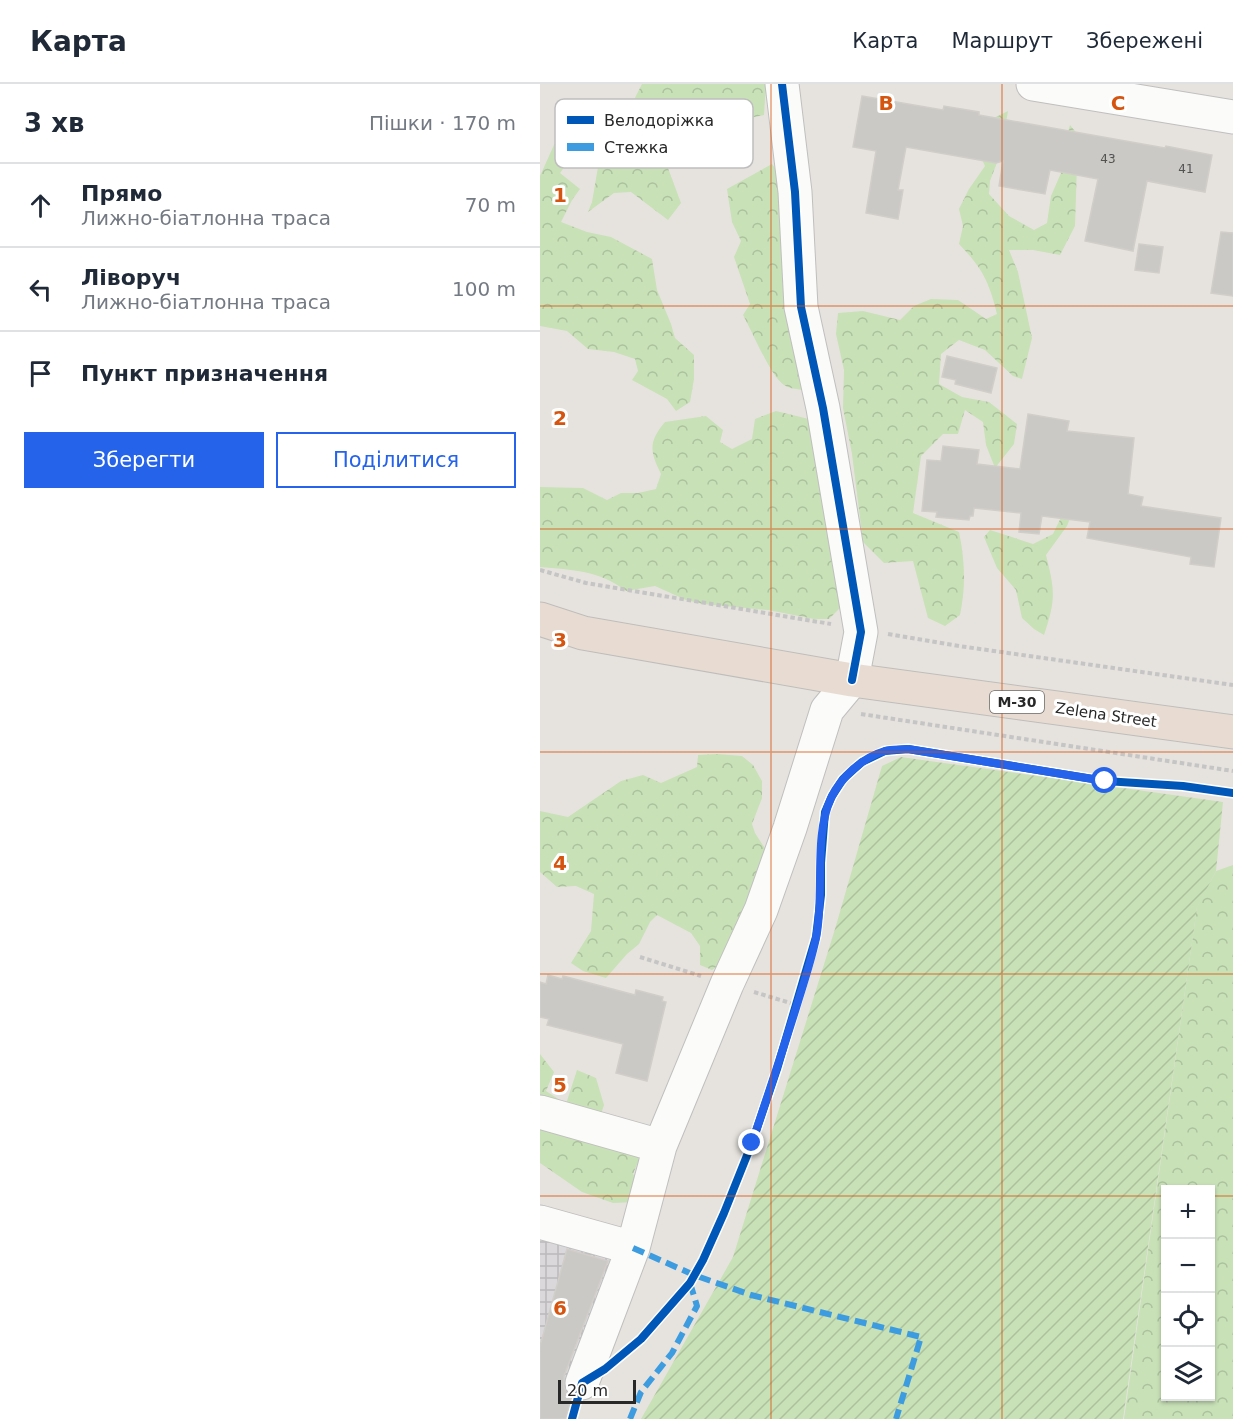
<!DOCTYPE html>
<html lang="uk">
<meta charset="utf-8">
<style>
body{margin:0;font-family:"DejaVu Sans",sans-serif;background:#f6f6f7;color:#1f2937}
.controls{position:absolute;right:18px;bottom:18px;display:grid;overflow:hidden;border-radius:0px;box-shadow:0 2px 4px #0004}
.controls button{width:54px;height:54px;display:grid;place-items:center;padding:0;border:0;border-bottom:2px solid #e0e1e3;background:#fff;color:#1f2937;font:30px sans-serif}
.scale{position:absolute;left:18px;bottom:15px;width:78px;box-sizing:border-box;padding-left:6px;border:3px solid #282828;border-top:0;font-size:16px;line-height:21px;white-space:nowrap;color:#282828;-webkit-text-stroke:4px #fff;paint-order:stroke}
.stop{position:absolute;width:18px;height:18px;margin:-14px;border:4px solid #2563eb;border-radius:50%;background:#fff}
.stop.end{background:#2563eb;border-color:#fff;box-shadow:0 2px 6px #0008}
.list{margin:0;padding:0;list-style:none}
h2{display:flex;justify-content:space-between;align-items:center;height:78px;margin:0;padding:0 24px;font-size:26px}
h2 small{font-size:20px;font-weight:400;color:#747a83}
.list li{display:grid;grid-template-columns:39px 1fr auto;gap:18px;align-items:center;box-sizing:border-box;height:84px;padding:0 24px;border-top:2px solid #e0e1e3}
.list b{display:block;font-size:22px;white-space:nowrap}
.list p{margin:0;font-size:20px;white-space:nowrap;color:#747a83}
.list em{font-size:20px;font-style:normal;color:#747a83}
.actions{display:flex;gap:12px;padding:18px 24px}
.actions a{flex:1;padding:14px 0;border:2px solid #2563eb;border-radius:0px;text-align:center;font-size:21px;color:#2563eb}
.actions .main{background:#2563eb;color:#fff}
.icon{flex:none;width:33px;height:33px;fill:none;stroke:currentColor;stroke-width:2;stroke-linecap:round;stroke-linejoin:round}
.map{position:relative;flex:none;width:693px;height:1335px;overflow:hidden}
header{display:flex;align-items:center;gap:36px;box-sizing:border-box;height:84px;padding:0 30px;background:#fff;border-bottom:2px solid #e0e1e3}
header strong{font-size:28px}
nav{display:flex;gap:33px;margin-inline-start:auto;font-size:21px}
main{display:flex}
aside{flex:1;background:#fff}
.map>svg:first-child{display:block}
</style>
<header>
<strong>Карта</strong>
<nav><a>Карта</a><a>Маршрут</a><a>Збережені</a></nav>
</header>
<main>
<aside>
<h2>3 хв<small>Пішки · 170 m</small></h2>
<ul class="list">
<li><svg class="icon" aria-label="ahead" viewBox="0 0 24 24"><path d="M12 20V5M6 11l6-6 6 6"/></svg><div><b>Прямо</b><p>Лижно-біатлонна траса</p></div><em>70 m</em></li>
<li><svg class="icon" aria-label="left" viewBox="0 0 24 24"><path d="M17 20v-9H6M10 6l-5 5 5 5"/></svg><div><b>Ліворуч</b><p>Лижно-біатлонна траса</p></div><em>100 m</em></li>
<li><svg class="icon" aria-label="arrive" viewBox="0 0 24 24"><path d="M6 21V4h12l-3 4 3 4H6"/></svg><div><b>Пункт призначення</b></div></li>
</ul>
<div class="actions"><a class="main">Зберегти</a><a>Поділитися</a></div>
</aside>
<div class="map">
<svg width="693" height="1335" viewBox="0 0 693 1335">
<defs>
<pattern id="industrial-grid" width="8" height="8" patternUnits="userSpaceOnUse" patternTransform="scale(1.5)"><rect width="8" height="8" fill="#dad8da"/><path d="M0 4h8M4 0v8" fill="none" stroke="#bbb9bb"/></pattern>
<pattern id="forest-crowns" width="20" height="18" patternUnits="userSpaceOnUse" patternTransform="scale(1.5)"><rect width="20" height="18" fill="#c8e1b7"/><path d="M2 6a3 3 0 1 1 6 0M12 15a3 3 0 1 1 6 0" fill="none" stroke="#acc19d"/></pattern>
<pattern id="garden-furrows" width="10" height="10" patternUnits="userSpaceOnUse" patternTransform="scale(1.5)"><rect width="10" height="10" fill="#c8e1b7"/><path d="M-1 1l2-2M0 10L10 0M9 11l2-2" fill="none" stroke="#acc19d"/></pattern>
</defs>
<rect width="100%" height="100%" fill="#e6e3de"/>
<path fill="url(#industrial-grid)" d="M 0,1146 L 83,1163 L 31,1335 L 0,1335 Z"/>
<path fill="url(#forest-crowns)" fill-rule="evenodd" d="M 102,0 L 226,0 L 224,31 L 177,41 L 158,61 L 133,45 L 115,60 L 128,84 L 141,119 L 128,136 L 91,108 L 74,109 L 48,128 L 52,118 L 58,83 L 69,65 Z
M 468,27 L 461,68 L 450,97 L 449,110 L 469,132 L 494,146 L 507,139 L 511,112 L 521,89 L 524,61 L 530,41 L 538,51 L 535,142 L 520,171 L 493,166 L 469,166 L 478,188 L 492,254 L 482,295 L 473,292 L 445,266 L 419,256 L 401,270 L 399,300 L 422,313 L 449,318 L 477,340 L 474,360 L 455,384 L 446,361 L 443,338 L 425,326 L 418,350 L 403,350 L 381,372 L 373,429 L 419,448 C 425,477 426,502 420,531 L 405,542 L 388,534 L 373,477 L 344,479 L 323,458 L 312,370 L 303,324 L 304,286 L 296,250 L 298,229 L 323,227 L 360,236 L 374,222 L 391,215 L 418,216 L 446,235 L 457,230 C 449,197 442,184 419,160 L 423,142 L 419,125 L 429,105 L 445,82 L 438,67 L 450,36 Z
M 18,52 L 40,62 L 20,89 L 40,105 L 32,116 L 21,138 L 47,148 L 71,153 L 112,175 L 117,206 L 131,240 L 135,254 L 154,271 L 154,295 L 150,318 L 136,327 L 127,315 L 92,296 L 98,287 L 95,275 L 74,268 L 48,265 L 27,247 L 0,242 L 0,92 Z
M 232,80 L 244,96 L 267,307 C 260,305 249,305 244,301 C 231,293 212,247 203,231 L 210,220 L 194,173 L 201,157 L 192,138 L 187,105 Z
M 236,327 L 277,337 L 312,512 L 289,535 L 274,535 L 228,526 L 163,520 L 146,516 L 115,502 L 86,507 C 59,486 32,486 0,483 L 0,403 L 43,404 L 67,416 L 81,409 L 98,409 L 116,405 L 121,390 C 110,368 108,358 125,338 L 166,332 L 183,346 L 180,358 L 192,365 L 212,355 L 215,335 Z
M 540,408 L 527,442 L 506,471 C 515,507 516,515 504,551 L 494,545 L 482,534 L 476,506 L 457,484 L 444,453 L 450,446 L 493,460 L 513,450 L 526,423 Z
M 177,670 L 202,672 L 213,681 L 222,697 L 222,714 L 212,740 L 215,749 L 237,783 L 221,852 L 172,886 L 160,881 L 160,862 L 151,849 L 117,831 L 110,838 L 99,860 L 87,870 L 66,894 L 43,887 L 31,879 L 51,847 L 54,810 L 36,802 L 17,803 L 0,788 L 0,727 L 28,733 L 81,697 L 103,691 L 121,699 L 157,683 L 158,671 Z
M 693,781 L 693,1335 L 584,1335 L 657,823 L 676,787 ZM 626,1106 L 670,1106 L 670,1312 L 626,1312 Z
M 0,970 L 14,988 L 6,1007 L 26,1020 L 37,986 L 56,994 L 64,1021 L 55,1048 L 100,1073 L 93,1090 L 102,1104 L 97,1118 L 73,1119 L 42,1108 L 0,1079 Z"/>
<path fill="url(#garden-furrows)" d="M 361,673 L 683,718 L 676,787 L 657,824 L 583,1335 L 101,1335 L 193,1173 L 295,845 L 342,682 Z"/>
<path fill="#cbc9c5" stroke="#d1ceca" stroke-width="1.5" d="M 322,12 L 403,26 L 404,22 L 439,28 L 439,31 L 625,64 L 626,62 L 672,71 L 665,108 L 607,97 L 593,167 L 545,157 L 558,95 L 510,86 L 505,110 L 459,102 L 463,77 L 456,79 L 366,63 L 358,106 L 363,106 L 358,135 L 326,129 L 336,67 L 313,63 Z
M 681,148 L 693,149 L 693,212 L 671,209 Z
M 599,160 L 623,163 L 619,189 L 595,186 Z
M 407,272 L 457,284 L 451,309 L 415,300 L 416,296 L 402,293 Z
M 488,330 L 529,337 L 527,347 L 594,354 L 588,410 L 603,413 L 601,422 L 681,434 L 674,483 L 650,480 L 651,473 L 547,454 L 550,438 L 502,432 L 499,450 L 479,448 L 481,429 L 434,424 L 433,432 L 430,432 L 429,436 L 396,433 L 397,428 L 382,427 L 387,376 L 401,377 L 403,362 L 439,366 L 437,380 L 480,385 Z
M 8,891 L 22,895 L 23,892 L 95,911 L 96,906 L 123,913 L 122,917 L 126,918 L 107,997 L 76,989 L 83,960 L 7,941 L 9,935 L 0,933 L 0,898 L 6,900 Z
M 27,1165 L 68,1177 L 24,1292 L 24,1303 L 31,1314 L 26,1335 L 0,1335 L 0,1262 Z"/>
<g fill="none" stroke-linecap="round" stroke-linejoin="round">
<g stroke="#c0bfbf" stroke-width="35">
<path id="minor" d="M 493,0 L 693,33
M 0,1028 L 120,1062
M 0,1138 L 93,1164
M 42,1299 L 93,1164 L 120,1062 L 187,900 L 221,826 L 250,744 L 287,626 L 312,596 L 321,548 L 283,324 L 261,223 L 255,108 L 242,0"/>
</g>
<g stroke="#bfbdbc" stroke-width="35">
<path id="highway" d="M 0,535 L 43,549 L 312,596 L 693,648"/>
</g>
<path stroke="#c6c5c5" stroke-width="4" stroke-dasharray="4.5 3" stroke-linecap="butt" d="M 0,486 L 46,499 L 291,540
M 348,550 L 419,562 L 693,601
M 321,630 L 693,687
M 100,873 L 161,892
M 214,908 L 257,921"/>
<use href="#minor" stroke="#fbfbfa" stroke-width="33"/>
<use href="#highway" stroke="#e8dcd2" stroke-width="33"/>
<path stroke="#3d9ce0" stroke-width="6" stroke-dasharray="12 6" stroke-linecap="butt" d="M 93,1164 L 154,1191 L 211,1211 L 381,1253 L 356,1335
M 90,1335 L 101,1308 L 132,1269 L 157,1222 L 150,1199"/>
<g stroke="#fff" stroke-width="11">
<path id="cycleway" d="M 242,0 L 255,108 L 261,223 L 283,324 L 321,548 L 312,596
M 32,1335 L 42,1299 L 65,1285 L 101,1255 L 150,1199 L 163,1176 L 184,1129 L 212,1059 L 237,985 L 276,853 L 281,811 L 281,779 L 285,728 L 292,712 L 303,695 L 322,678 L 345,667 L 368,665 L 565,697 L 643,702 L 693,709"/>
</g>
<use href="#cycleway" stroke="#0057b8" stroke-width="8"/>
</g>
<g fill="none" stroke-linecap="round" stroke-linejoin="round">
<path stroke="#2563eb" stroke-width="8" d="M 212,1059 C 227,1014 242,969 256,924 C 263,901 271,878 276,854 C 285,811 273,753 291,714 C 301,693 323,673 345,667 C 352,665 361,666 368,665 L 565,697"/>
</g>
<path fill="none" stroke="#d5540f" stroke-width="1.5" stroke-opacity="0.55" d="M 231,0 L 231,1335M 462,0 L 462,1335M 0,222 L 693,222M 0,445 L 693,445M 0,668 L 693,668M 0,890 L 693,890M 0,1112 L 626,1112M 670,1112 L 693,1112"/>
<g text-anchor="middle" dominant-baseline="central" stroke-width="6" stroke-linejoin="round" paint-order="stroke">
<g font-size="12" fill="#525251">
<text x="568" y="75">43</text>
<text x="646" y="85">41</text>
</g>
<rect fill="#fff" stroke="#686868" stroke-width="1.5" x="450" y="607" width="54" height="22" rx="4.5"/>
<g font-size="14" font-weight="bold" fill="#282828">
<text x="477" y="618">М-30</text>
</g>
<g font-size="15" fill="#282828" stroke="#fff">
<text transform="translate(566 631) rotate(8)">Zelena Street</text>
</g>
</g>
<rect x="15" y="15" width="198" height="69" rx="9" fill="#fff" stroke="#bebebe" stroke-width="1.5"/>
<rect x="27" y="32" width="27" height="8" fill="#0057b8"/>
<rect x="27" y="59" width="27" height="8" fill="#3d9ce0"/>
<g font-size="16" fill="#282828">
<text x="64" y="42">Велодоріжка</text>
<text x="64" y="69">Стежка</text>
</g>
<g font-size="20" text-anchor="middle" font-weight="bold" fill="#d5540f" stroke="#fff" stroke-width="6" stroke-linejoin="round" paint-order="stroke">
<text x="346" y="26">B</text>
<text x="578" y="26">C</text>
<text x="20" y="118">1</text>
<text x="20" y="341">2</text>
<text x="20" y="563">3</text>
<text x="20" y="786">4</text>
<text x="20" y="1008">5</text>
<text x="20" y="1231">6</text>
</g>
</svg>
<div class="controls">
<button>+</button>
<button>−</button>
<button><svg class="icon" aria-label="locate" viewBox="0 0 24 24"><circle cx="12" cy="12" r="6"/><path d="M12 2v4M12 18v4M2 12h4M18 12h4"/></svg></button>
<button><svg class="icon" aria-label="layers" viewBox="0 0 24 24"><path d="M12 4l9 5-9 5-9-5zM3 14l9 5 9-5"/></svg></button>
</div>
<div class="scale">20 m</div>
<div class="stop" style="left:565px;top:697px"></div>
<div class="stop end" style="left:212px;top:1059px"></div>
</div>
</main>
